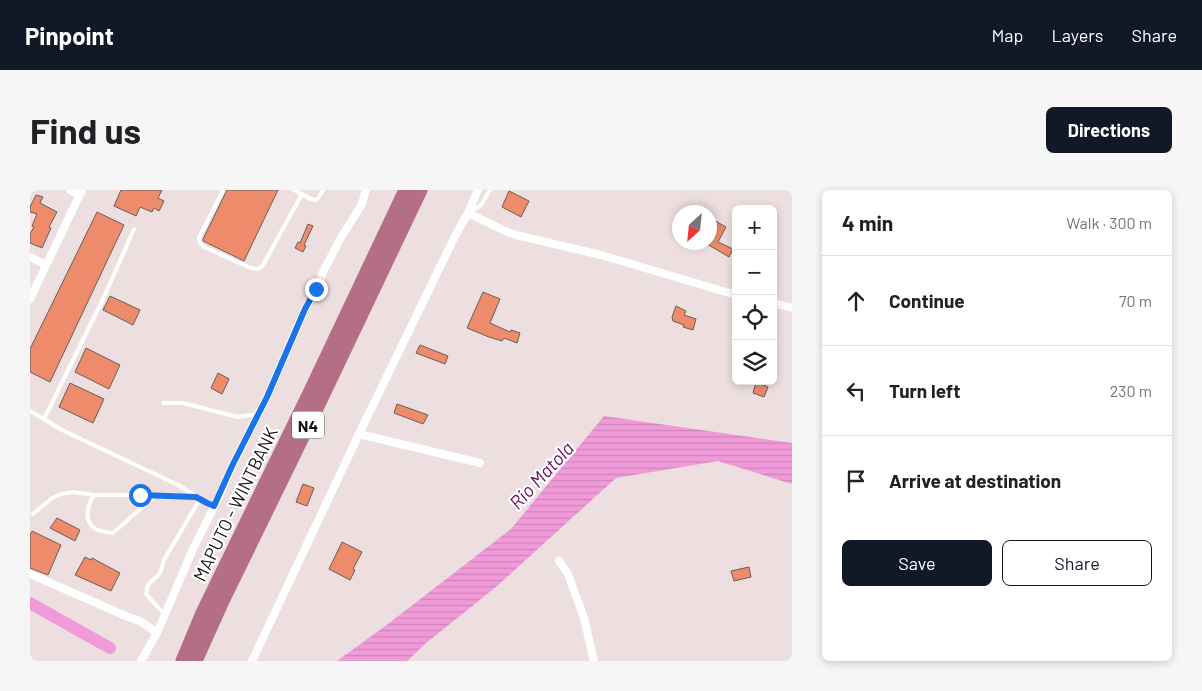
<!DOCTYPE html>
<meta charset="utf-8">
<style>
body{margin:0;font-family:Barlow,sans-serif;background:#f6f6f6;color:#202124}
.controls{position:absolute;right:15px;top:15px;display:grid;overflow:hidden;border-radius:8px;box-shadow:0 2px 8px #0003}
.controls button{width:45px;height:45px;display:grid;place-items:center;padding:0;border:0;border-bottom:1px solid #e0e0e0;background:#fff;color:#202124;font:25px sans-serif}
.compass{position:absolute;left:642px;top:15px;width:45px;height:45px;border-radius:50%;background:#fff;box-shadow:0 2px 8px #0003;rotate:207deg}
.stop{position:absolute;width:15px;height:15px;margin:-11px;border:4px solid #1a73e8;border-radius:50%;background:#fff}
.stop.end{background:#1a73e8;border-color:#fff;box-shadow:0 1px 5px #0008}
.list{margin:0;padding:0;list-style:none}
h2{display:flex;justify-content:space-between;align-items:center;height:65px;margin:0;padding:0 20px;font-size:21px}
h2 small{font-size:16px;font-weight:400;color:#757577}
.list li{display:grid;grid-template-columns:32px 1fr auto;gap:15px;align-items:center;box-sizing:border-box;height:90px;padding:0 20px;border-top:1px solid #e0e0e0}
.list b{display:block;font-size:19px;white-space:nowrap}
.list em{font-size:16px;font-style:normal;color:#757577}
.actions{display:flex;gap:10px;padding:15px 20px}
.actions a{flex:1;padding:11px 0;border:1px solid #111827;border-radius:8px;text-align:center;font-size:18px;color:#111827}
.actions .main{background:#111827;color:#fff}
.icon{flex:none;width:28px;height:28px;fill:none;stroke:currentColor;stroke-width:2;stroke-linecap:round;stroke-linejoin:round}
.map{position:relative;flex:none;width:762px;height:471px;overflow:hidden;border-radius:8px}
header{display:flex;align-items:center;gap:30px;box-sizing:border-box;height:70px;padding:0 25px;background:#111827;color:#fff}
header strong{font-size:24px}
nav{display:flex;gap:28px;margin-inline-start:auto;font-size:18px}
.intro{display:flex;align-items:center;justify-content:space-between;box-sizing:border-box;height:120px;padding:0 30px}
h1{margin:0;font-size:35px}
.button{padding:12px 22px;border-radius:8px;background:#111827;color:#fff;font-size:18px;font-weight:700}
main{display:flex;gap:30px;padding:0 30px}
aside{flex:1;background:#fff;border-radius:8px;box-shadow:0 2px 8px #0003}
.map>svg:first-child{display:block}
</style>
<header>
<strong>Pinpoint</strong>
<nav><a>Map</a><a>Layers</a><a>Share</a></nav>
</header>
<div class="intro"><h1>Find us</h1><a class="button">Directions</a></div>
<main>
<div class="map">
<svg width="762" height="471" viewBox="0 0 762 471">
<defs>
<pattern id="water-rules" width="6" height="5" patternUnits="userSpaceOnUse" patternTransform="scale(1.25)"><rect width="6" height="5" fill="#f09ad9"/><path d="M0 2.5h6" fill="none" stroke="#cd84b9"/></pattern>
</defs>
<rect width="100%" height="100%" fill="#eddfdf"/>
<path fill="url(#water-rules)" d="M 574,226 L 762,253 L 762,294 L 688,271 L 586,288 L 467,396 L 395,454 L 377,471 L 307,471 L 358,434 L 481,339 Z"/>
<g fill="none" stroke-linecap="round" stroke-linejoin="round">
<path stroke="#f09ad9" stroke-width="12" d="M 0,413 L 80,458"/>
</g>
<path fill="#ed8b6a" stroke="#695e5a" d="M 91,0 L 132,0 L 128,8 L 134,11 L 129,21 L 124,18 L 122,22 L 110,17 L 106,26 L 84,16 Z
M 197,0 L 248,0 L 214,71 L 173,51 L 173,49 Z
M 479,1 L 499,11 L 491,27 L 472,17 Z
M 6,5 L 13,7 L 10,13 L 27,22 L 19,37 L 21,38 L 12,58 L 0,53 L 0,44 L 4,37 L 2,36 L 7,24 L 0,22 L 0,17 Z
M 67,22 L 94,35 L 20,192 L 0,182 L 0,159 Z
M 680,28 L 696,37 L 688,52 L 703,59 L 699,67 L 677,54 L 678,52 L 680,52 L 680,49 L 685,40 L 680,37 Z
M 278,34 L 283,36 L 274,55 L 276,56 L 273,62 L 265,58 L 268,52 L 270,53 Z
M 453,102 L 470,109 L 460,133 L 480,142 L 481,140 L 490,143 L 487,153 L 474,148 L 472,151 L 459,147 L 437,138 Z
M 80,106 L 110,120 L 103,135 L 73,120 Z
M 646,116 L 656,121 L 654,125 L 666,129 L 663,140 L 653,137 L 654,135 L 643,131 L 642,127 Z
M 390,155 L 418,166 L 415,174 L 386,163 Z
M 56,158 L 90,175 L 79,199 L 45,182 Z
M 188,183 L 199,189 L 192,204 L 181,198 Z
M 726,192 L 738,197 L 734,207 L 723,203 Z
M 40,193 L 74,209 L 63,233 L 29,217 Z
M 367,214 L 398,225 L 393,234 L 364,223 Z
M 273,294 L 284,298 L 277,316 L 266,312 Z
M 27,328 L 50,340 L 45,351 L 20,338 Z
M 2,341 L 31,355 L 18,385 L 0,378 L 0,345 Z
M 312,352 L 332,362 L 323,379 L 325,380 L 320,390 L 299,379 Z
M 55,367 L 61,370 L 62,368 L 90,383 L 81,401 L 45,385 Z
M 719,377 L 721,387 L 704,391 L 701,381 Z"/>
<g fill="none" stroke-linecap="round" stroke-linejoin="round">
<path stroke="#fff" stroke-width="4" d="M 193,0 L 169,48 L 170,53 L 174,57 L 221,78 L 228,79 L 233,75 L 272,4 C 284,11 286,14 293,0
M 264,0 L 272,4
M 440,22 L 451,15 L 460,0
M 133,213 L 153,213 L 208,227 L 227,224
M 0,221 L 32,240 L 148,295 L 177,313 L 184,316
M 14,229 L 75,105 L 104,39
M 64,305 C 58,314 53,329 64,338 C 69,342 77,342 83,343 L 126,305
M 3,324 L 22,308 L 31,304 L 43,302 L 64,305 L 110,305 L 166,307
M 135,425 L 116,404 L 118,395 L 130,383 L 134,370 L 170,309"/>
<path stroke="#fff" stroke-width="8" d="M 40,0 L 49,5
M 438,23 L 448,0
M 0,67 L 16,75
M 0,109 L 52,0
M 743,113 L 762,118
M 329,244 L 450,273
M 529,371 L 538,384 L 554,428 L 564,471
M 0,384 L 98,427 L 110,431 L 127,443 L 163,359 L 189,307 L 202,276 L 237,207 L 275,119 L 287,99 L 293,82 L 309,51 L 332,14 L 336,0
M 111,471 L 127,443
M 222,471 L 329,244 L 426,44 L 438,23 L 475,41 L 486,45 L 571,65 L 706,105"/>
<path stroke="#b46e86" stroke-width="15" d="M 153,471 L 173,423 L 281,201 L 376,0
M 165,471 L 192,411 L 292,206 L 390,0"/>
</g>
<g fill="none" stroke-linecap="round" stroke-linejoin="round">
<path stroke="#1a73e8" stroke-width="6" d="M 110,305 L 166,307 L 177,313 L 184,316 L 202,276 L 237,207 L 275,119 L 286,99"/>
</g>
<g text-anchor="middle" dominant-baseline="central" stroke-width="4.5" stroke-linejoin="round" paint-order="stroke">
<rect fill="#fff" stroke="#5d5a5a" stroke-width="1" x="262" y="221.5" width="32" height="27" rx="4"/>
<g font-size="16" font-weight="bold" fill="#181313">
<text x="278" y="235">N4</text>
</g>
<g font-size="18" fill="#181313" stroke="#fff">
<text transform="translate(205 314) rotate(-64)">MAPUTO - WINTBANK</text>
</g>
<g font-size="19" font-style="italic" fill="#70085f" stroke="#fff">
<text transform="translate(511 285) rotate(-47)">Rio Matola</text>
</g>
</g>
</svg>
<div class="controls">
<button>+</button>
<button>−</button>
<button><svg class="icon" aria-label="locate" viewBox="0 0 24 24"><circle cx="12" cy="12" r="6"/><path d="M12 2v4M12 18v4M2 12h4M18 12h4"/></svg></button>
<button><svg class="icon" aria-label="layers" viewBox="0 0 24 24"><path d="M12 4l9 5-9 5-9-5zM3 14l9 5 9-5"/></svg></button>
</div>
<svg class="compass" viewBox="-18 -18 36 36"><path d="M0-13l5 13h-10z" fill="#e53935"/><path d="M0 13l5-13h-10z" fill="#757577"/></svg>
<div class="stop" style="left:110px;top:305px"></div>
<div class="stop end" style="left:286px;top:99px"></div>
</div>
<aside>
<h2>4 min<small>Walk · 300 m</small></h2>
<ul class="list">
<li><svg class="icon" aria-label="ahead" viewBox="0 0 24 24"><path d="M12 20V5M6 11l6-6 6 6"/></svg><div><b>Continue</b></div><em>70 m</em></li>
<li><svg class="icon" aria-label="left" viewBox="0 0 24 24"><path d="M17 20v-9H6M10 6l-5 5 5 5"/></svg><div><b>Turn left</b></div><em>230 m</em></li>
<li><svg class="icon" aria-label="arrive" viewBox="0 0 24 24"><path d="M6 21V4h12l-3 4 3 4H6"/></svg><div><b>Arrive at destination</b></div></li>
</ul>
<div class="actions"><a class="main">Save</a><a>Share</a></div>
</aside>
</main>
